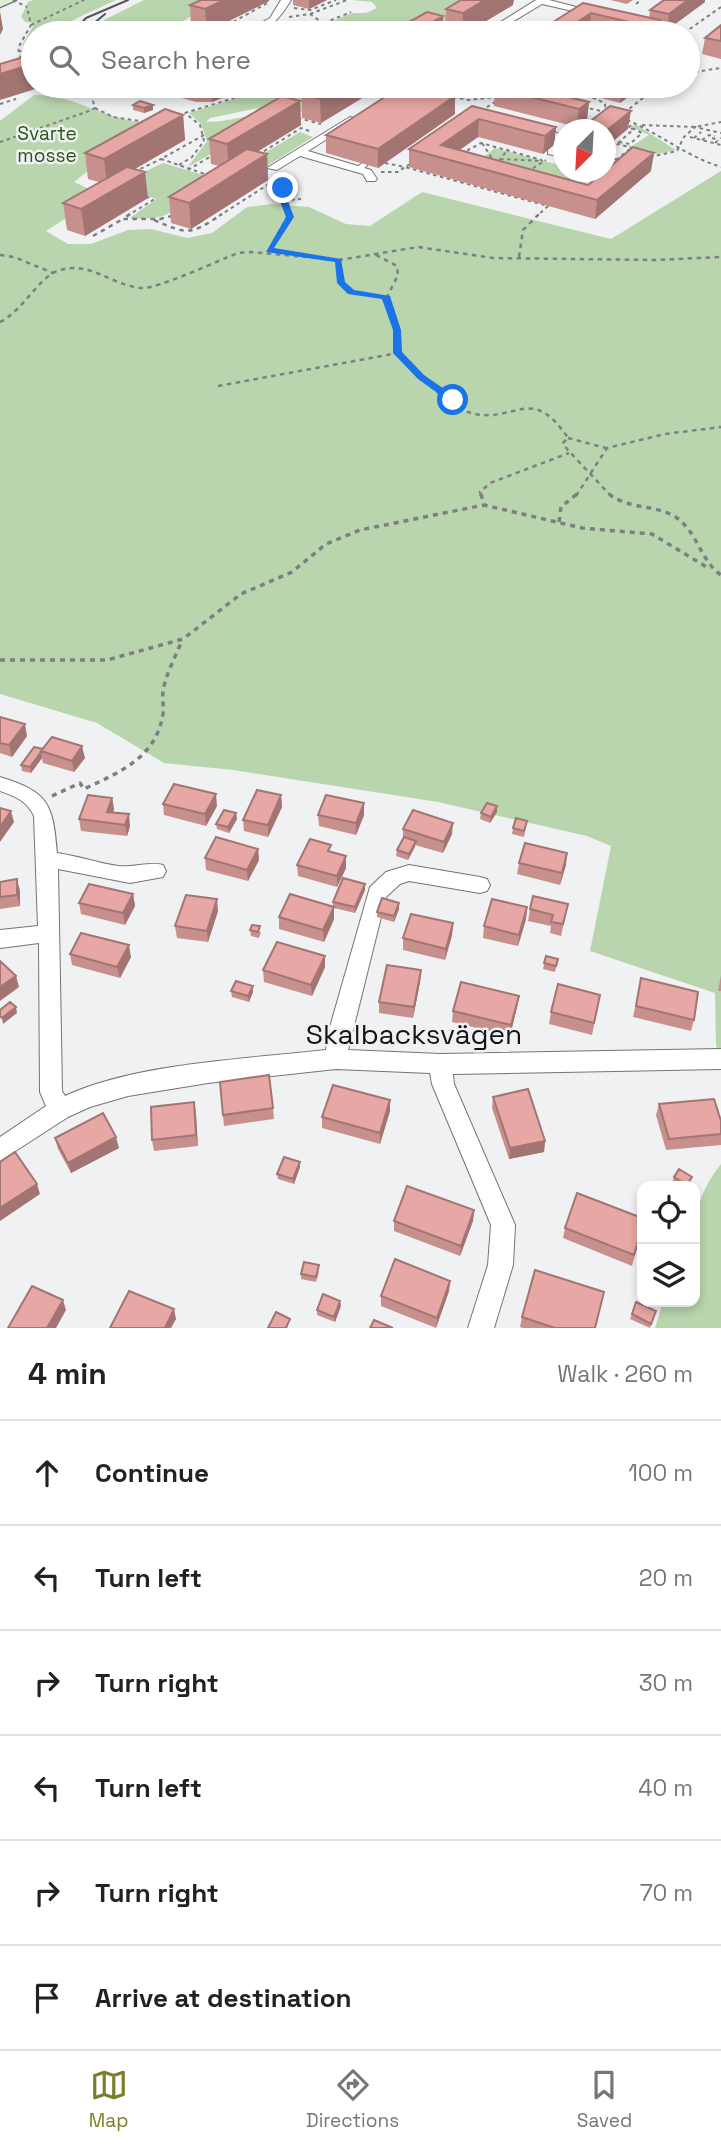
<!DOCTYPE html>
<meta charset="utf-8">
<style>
body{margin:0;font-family:"Space Grotesk",sans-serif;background:#f6f6f6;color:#222}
.controls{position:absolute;right:21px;bottom:21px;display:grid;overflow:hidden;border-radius:14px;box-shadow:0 4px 10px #0003}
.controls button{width:63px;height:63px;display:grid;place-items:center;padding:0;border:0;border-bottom:2px solid #e0e0e0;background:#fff;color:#222;font:35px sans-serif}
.compass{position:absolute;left:553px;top:119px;width:63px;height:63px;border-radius:50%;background:#fff;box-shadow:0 4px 10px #0003;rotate:204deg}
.stop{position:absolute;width:21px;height:21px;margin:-16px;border:5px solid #1a73e8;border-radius:50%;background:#fff}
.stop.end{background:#1a73e8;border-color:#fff;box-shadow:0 2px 7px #0008}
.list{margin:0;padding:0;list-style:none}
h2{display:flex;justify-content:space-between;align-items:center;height:91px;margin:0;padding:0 28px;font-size:30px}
h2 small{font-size:23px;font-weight:400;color:#767676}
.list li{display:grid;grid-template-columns:46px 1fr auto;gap:21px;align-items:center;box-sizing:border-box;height:105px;padding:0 28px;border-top:2px solid #e0e0e0}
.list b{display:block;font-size:26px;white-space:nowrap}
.list em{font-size:23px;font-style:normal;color:#767676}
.icon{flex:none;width:38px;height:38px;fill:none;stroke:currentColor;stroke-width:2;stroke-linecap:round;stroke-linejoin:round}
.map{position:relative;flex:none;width:721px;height:1328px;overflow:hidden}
.search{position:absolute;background:#fff;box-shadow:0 4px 10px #0003;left:21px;right:21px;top:21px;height:77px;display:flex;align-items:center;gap:18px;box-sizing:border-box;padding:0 24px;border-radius:38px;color:#767676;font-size:26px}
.sheet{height:721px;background:#fff}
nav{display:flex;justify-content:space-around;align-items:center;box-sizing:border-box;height:98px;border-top:2px solid #e0e0e0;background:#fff;font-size:19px;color:#767676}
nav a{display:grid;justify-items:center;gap:4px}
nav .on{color:#7b7e27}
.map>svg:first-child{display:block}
</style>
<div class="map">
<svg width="721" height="1328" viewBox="0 0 721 1328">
<rect width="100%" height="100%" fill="#f0f1f3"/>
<path fill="#b8d5ae" d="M 33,0 L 116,0 L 73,20 L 60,33 L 33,33 L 33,61 L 22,58 L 23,44 L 35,23 L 25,22 L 21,17 L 28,2 Z
M 144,0 L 221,0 L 172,27 L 189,33 L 118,33 L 107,28 L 104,20 Z
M 352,0 L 475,0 L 461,16 L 441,29 L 344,33 L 339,28 L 342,25 L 331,22 L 351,13 L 366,13 L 377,8 L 372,2 Z
M 276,86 L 334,86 L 301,112 L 259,108 L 210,118 L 206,122 C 232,122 248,112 275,117 L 188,167 L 207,141 L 201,124 L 189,113 Z
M 34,95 C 77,95 106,121 149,123 L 74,182 L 102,195 L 46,231 L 68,244 L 91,244 L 128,230 L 151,229 L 187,238 L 212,233 L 247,207 L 271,204 L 309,207 L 346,224 L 370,226 L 422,192 L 611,239 L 721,171 L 721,1064 L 716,1045 L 715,993 L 590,951 L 611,846 L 587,836 L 438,802 L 233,770 L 164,763 L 97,723 L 0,694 L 0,121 Z
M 635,124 L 676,150 L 658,154 L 619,144 L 632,146 L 649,135 L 631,127 Z
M 300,132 L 313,137 L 267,166 L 248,163 Z
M 495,148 L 563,166 L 564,172 L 590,173 L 571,189 L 475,164 Z
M 163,163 L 210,177 C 183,204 172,223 130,218 L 156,199 L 127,189 L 126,181 Z
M 721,1164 L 721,1328 L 655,1328 L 663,1302 L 695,1302 C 695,1248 685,1209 721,1164 Z"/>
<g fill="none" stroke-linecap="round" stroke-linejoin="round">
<g stroke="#727475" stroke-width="7">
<path id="lane" d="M 359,169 L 365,164"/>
</g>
<g stroke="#727475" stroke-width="2">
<path id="street" d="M 281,0 L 291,0 C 279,20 268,33 243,33 L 270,18 Z
M 536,0 L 549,0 L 604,14 L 599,17 L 542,4 L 494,33 L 483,33 Z
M 350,117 L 354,118 L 354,122 L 308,151 L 371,170 L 377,179 L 375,181 L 367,181 L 363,174 L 300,156 L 277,170 L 267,168 Z
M 539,127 L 560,134 L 558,156 L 548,154 L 549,136 L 535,132 L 535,128 Z
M 0,777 C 49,792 53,804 57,853 C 78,856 98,863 118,866 C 133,868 150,861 163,865 L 166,871 L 163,877 L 130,883 L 58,869 L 62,1091 L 65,1096 C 136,1063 247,1059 326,1050 L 328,1034 L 370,887 L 386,872 L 409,865 L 480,877 L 487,879 L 490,885 L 487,891 L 480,893 L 409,881 L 400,884 L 386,897 L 348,1050 L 440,1054 L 721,1049 L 721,1069 L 453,1074 L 454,1084 L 515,1225 L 513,1265 L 494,1328 L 468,1328 L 488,1265 L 491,1225 L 432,1084 L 430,1073 L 336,1069 L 208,1083 L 128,1096 L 90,1107 L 68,1117 L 0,1161 L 0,1137 L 46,1106 L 40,1092 L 39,943 L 0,948 L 0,930 L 38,926 L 34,816 C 27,801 15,796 0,791 Z"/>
</g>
<g stroke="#727475" stroke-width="3">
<path id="secondary" d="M 0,0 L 16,0 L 0,7 Z"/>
</g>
<path stroke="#7e7f80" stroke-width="2" stroke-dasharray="3.5 3.5" stroke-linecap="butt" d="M 636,4 L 641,0
M 294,8 L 310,10 L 336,0
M 310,14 L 347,0
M 289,17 L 310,14 L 337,33
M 324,23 L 351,12
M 31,25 L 84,0
M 215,32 L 269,2
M 592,33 L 598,33
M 684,33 L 721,7
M 18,51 L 33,52
M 21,59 L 18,48 L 31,25 L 27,7
M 688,73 L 721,68
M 57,86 L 99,93
M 545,86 L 597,99 L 605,104 L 606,112
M 80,89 L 103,86
M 453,97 L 468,100 L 497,97
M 592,98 L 609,86
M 0,104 L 16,99
M 583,107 L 606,112
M 95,108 L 113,117 L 147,122
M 481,111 L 498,100
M 624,113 L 658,86
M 178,115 L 274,86
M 298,118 L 321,124
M 627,120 C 660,134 686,156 721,167
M 642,125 L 695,127 L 721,122
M 204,135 L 161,159 L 208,175
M 690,137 L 721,145
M 694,138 L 701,132
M 712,138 L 719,140
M 702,140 L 709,135 L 715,136
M 0,142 L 89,111 L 95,108 L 93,101 L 96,95 L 126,86
M 619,142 L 630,144 L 642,133 L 634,129
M 482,143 L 493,160
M 618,143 L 634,129 L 628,128 L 634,123
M 715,143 L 721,138
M 461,154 L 481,143 L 542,160
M 606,154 L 618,144 L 635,149
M 258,155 L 301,128 L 312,132
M 606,157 L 622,161
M 650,157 L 677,151 L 684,137 L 695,127 L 721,133
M 500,159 L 543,161
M 616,160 L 631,148
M 499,161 L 508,149
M 385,163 L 405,167
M 410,164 L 405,167 L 548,206 L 537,216
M 179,165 L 192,157 L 204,141 L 200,125 L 185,113
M 188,170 L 213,155
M 134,172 L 161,159
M 381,172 L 398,172 L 405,167
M 527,172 L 546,160
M 584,172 L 602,176
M 280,177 L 282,196 L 290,216
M 568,183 L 575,172
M 284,200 L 301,199
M 127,216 L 153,200 L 146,196
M 170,216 L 175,215
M 219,216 L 275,180"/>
<path stroke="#7e7f80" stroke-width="2.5" stroke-dasharray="4.5 4.5" stroke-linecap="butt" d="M 130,214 L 123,219 L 160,219 L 175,215
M 154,220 C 188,235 191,235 222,214
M 93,236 L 123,219
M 269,250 L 289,214
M 0,255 L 14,257 L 53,273
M 376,255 L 397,266 L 398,275 L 385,301 L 397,330 L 398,353 C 415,370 446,405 468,412 C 514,427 530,381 568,438 L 563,443 L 567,449 L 611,496
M 519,257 L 523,230 L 539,214
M 339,260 L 341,283 L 351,292 L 387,297
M 0,322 C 24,310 39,276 60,270 C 91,261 112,286 142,288 C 158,289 219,260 238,253 L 251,252 L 339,260 L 418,247 L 493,258 L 655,260 L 721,257
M 218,386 L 398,353
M 568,438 L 606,448
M 481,496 L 480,492 L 490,483 L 569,453
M 576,496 L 607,448 L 665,434 L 721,427"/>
<path stroke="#7e7f80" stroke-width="3.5" stroke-dasharray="5 5" stroke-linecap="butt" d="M 481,494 L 484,505 L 582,528 L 652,534 L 710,569
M 609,494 C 629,510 657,504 677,518 C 698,533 700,560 721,575
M 559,522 L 561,507 L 577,494
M 0,660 L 107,660 L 183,639 L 241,594 L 292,572 L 326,544 L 360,530 L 484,505
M 52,796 L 80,783 L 84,789 C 120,772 156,758 163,714 C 164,706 162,699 163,692 C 165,675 176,656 182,640"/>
<use href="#lane" stroke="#fff" stroke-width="5"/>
<use href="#street" fill="#fff" fill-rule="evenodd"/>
<use href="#secondary" fill="#e2edd6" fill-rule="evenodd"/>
<path stroke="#545556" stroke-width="2" d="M 72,33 L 86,18 L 128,0
M 99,33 L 93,24 L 105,14"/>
<path stroke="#7e7f80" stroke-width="2" stroke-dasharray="3.5 3.5" stroke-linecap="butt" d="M 13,0 L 27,7"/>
</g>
<path fill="#c7908d" d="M 201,0 L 269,0 L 269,1 L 207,32 L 191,28 L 190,5 Z
M 293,0 L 327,0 L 309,9 L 293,5 Z
M 610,0 L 633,0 L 627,4 Z
M 705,2 L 667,30 L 659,29 L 659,33 L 605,33 L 590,30 L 583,3 L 649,18 L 650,10 Z
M 513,5 L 466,33 L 451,33 L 445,32 L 446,9 Z
M 721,25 L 721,59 L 702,54 L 705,38 Z
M 160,86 L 245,86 L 242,90 L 212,102 L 196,102 L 171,95 Z
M 315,86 L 382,86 L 321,123 L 302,118 L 302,94 Z
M 548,86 L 591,86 L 581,94 Z
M 603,86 L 643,86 L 620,103 L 601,98 Z
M 495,88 L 589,102 L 587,119 L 577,127 L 494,106 Z
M 300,101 L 301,125 L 257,152 L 267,154 L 268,180 L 191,229 L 171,223 L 169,197 L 219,166 L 211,164 L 209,139 Z
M 133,105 L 153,105 L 153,110 L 144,113 L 133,110 Z
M 472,106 L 556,127 L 554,145 L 543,154 L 478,137 L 459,150 L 588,185 L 651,171 L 595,219 L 409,167 L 409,149 Z
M 455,114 L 378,168 L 326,153 L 326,135 Z
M 183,115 L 185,140 L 135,169 L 148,198 L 85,236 L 67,230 L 63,203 L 99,182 L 88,179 L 85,153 Z
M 0,717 L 27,736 L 12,757 L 0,753 Z
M 43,749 L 85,758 L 74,772 L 43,763 L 42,758 L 31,773 L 22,771 L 21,765 Z
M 281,795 L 282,807 L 268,837 L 244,831 L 243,820 Z
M 112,798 L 114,809 L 113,812 L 130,826 L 127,836 L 81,831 L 79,819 Z
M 364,803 L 364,815 L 356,835 L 319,826 L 318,815 Z
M 163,804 L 217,806 L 206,826 L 164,815 Z
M 497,806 L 497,812 L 490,823 L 480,819 L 481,813 Z
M 236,813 L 237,819 L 229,833 L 217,829 L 216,824 Z
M 527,821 L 524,837 L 512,834 L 513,828 Z
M 403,829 L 452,834 L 443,853 L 415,845 L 408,860 L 396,856 L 397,850 L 403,838 Z
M 258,849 L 259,860 L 248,881 L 206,870 L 205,858 Z
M 331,852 L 346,868 L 337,887 L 298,876 L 297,865 Z
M 519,863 L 566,865 L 560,885 L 517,874 Z
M 0,882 L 20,891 L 20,906 L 0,909 Z
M 365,890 L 355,913 L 334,908 L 334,919 L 324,942 L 279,929 L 279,917 L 333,907 L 333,902 Z
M 133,894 L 135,906 L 125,925 L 81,914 L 79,903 Z
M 399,903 L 399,909 L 394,922 L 377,917 L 377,912 Z
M 568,904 L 561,936 L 550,933 L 551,926 L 528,921 L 530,909 Z
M 527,907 L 526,919 L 518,946 L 483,938 L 484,926 Z
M 218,911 L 208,942 L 177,938 L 175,926 Z
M 453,923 L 452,935 L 445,960 L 403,950 L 403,938 Z
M 250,930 L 261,932 L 259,938 L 251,936 Z
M 70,954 L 131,957 L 120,978 L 72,965 Z
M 325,956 L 325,967 L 312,996 L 264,982 L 263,970 Z
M 546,956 L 558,959 L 555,972 L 543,969 Z
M 421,970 L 420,982 L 413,1018 L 379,1013 L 379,1002 Z
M 721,975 L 721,991 L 718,991 Z
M 641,978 L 694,1020 L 691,1031 L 633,1017 Z
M 253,986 L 253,992 L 249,1002 L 232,997 L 231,991 Z
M 600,995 L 592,1035 L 549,1024 L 551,1012 Z
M 519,996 L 517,1007 L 510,1036 L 452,1022 L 453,1011 Z
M 220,1082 L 273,1108 L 274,1119 L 224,1126 Z
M 493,1097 L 545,1141 L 544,1152 L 509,1159 L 492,1108 Z
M 194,1102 L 198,1146 L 154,1151 L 152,1140 Z
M 659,1104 L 721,1121 L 721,1145 L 666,1150 L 656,1115 Z
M 390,1111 L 380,1144 L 322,1128 L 322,1117 Z
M 55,1138 L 119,1148 L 71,1173 L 58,1149 Z
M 300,1162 L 300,1167 L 294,1184 L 278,1179 L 277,1174 Z
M 674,1177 L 692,1177 L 688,1186 L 678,1186 L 672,1183 Z
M 474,1210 L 473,1221 L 460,1256 L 394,1231 L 394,1221 Z
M 565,1228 L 642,1230 L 632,1266 L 563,1238 Z
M 319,1271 L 316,1282 L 301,1279 L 301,1274 Z
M 450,1281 L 449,1291 L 436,1328 L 381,1306 L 381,1296 Z
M 636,1302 L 656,1311 L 650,1328 L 630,1319 Z
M 341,1306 L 335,1322 L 317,1315 L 317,1310 Z
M 522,1317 L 595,1328 L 523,1328 L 520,1327 Z"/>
<path fill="#a27573" d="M 224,0 L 269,0 L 269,1 L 207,32 L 205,9 Z
M 309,0 L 327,0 L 309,9 Z
M 485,0 L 514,0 L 513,5 L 466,33 L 462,33 L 463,13 Z
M 688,0 L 705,0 L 705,2 L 667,30 L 669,14 Z
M 0,11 L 3,29 L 0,35 Z
M 591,13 L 590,30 L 584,33 L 563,33 L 564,31 Z
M 443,16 L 443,33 L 413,33 Z
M 660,20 L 659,33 L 650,33 L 651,27 Z
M 33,64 L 33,86 L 45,86 L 0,100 L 0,74 Z
M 218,86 L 245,86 L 242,90 L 212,102 L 211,88 Z
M 342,86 L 382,86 L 321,123 L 320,99 Z
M 582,86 L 591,86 L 581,94 Z
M 622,86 L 643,86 L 620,103 Z
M 455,96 L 455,114 L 378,168 L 378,149 Z
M 300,101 L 301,125 L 229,169 L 227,144 Z
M 589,102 L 587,119 L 577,127 L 579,109 Z
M 153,105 L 153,110 L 144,113 L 144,108 Z
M 631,111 L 628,129 L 606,147 L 606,131 Z
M 183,115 L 185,140 L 107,185 L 104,159 Z
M 479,119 L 478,137 L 447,159 L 441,145 Z
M 556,127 L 554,145 L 543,154 L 545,136 Z
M 654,153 L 651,171 L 595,219 L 597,200 Z
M 267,154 L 268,180 L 191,229 L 189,203 Z
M 145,172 L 148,198 L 85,236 L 81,209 Z
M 25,724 L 27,736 L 12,757 L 9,745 Z
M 82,746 L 85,758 L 74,772 L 72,761 Z
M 41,752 L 42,758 L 31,773 L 30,767 Z
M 216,794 L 217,806 L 206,826 L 205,814 Z
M 281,795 L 282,807 L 268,837 L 268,825 Z
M 112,798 L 114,809 L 109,823 L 107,812 Z
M 364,803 L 364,815 L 356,835 L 356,823 Z
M 497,806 L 497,812 L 490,823 L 491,817 Z
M 11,811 L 14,822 L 0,842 L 0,827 Z
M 236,813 L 237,819 L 229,833 L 228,827 Z
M 129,814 L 130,826 L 127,836 L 125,825 Z
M 453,823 L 452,834 L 443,853 L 444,842 Z
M 416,841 L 415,847 L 408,860 L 409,854 Z
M 258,849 L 259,860 L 248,881 L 247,870 Z
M 567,853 L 566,865 L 560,885 L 562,873 Z
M 346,856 L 346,868 L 337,887 L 337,876 Z
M 17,879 L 20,891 L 20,906 L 17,895 Z
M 365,884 L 365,890 L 355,913 L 355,907 Z
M 133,894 L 135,906 L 125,925 L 123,913 Z
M 217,899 L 218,911 L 208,942 L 207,931 Z
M 399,903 L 399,909 L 394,922 L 394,916 Z
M 334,907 L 334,919 L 324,942 L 323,930 Z
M 527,907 L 526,919 L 518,946 L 519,935 Z
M 453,923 L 452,935 L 445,960 L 446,949 Z
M 129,945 L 131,957 L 120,978 L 117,967 Z
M 325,956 L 325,967 L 312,996 L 311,985 Z
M 421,970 L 420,982 L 413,1018 L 414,1007 Z
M 16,976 L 19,987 L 0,1001 L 0,987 Z
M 253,986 L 253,992 L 249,1002 L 248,996 Z
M 519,996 L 517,1007 L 510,1036 L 511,1025 Z
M 16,1007 L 17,1013 L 3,1024 L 2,1018 Z
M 390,1100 L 390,1111 L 380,1144 L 380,1133 Z
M 194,1102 L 196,1113 L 198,1146 L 196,1135 Z
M 116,1137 L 119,1148 L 71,1173 L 68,1163 Z
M 545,1141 L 544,1152 L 509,1159 L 510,1148 Z
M 300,1162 L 300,1167 L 294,1184 L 293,1179 Z
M 37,1184 L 40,1194 L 0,1221 L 0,1208 Z
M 474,1210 L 473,1221 L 460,1256 L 461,1246 Z
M 450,1281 L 449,1291 L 436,1328 L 437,1318 Z
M 63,1300 L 66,1310 L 56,1328 L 47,1328 Z
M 340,1301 L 341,1306 L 335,1322 L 334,1317 Z
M 174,1309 L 176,1319 L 171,1328 L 165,1328 Z"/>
<path fill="#e7a7a4" stroke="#a27573" stroke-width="2" d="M 201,0 L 224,0 L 205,9 L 190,5 Z
M 461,0 L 485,0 L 463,13 L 446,9 Z
M 664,0 L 688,0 L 669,14 L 650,10 Z
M 583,3 L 660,20 L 651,27 L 591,13 L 564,31 L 571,33 L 536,33 Z
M 427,12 L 443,16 L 413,33 L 389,33 Z
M 721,25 L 721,41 L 705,38 Z
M 30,55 L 33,57 L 33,64 L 0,74 L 0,64 Z
M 185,86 L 218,86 L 211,88 L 195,88 Z
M 315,86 L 342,86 L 320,99 L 302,94 Z
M 402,86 L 413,86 L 455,96 L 378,149 L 326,135 Z
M 499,86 L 524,86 L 589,102 L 579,109 L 495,88 Z
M 282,96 L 300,101 L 227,144 L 209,139 Z
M 140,101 L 153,105 L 144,108 L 133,105 Z
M 472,106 L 556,127 L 545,136 L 479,119 L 441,145 L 588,185 L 604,172 L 606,172 L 606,170 L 633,147 L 654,153 L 597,200 L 409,149 Z
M 610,106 L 631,111 L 606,131 L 606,130 L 579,130 Z
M 165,109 L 183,115 L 104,159 L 85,153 Z
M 247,149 L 267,154 L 189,203 L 169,197 Z
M 127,167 L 145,172 L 81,209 L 63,203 Z
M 0,717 L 25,724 L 9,745 L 0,743 Z
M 52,737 L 82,746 L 72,761 L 41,751 Z
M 34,747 L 43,749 L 30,767 L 21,765 Z
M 174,784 L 216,794 L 205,814 L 163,804 Z
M 257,790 L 281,795 L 268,825 L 243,820 Z
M 88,795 L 112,798 L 107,812 L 129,814 L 125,825 L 79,819 Z
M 326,795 L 364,803 L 356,823 L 318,815 Z
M 487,803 L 497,806 L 491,817 L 481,813 Z
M 0,808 L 11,811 L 0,827 Z
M 224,810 L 236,813 L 228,827 L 216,824 Z
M 413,810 L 453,823 L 444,842 L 403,829 Z
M 516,818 L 527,821 L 524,831 L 513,828 Z
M 216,837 L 258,849 L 247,870 L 205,858 Z
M 404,837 L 416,841 L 409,854 L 397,850 Z
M 310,839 L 331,845 L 328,851 L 346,856 L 337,876 L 297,865 Z
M 525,843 L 567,853 L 562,873 L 519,863 Z
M 343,878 L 365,884 L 355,907 L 333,902 Z
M 17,879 L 17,895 L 0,897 L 0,882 Z
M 89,884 L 133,894 L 123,913 L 79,903 Z
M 290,894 L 334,907 L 323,930 L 279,917 Z
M 186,895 L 217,899 L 207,931 L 175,926 Z
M 533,896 L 568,904 L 563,924 L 551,922 L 553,915 L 530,909 Z
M 382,898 L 399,903 L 394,916 L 377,912 Z
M 492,899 L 527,907 L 519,935 L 484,926 Z
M 411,914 L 453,923 L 446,949 L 403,938 Z
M 252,925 L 260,926 L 258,932 L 250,930 Z
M 81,933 L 129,945 L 117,967 L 70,954 Z
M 277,942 L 325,956 L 311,985 L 263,970 Z
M 546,956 L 558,959 L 556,966 L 544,963 Z
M 0,961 L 16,976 L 0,987 Z
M 387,965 L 421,970 L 414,1007 L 379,1002 Z
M 641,978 L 698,992 L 694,1020 L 636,1006 Z
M 236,981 L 253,986 L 248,996 L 231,991 Z
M 461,982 L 519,996 L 511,1025 L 453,1011 Z
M 558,984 L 600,995 L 594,1023 L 551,1012 Z
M 10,1002 L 16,1007 L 2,1018 L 0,1016 L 0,1010 Z
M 269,1075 L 273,1108 L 223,1115 L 220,1082 Z
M 333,1085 L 390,1100 L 380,1133 L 322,1117 Z
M 528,1089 L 545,1141 L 510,1148 L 493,1097 Z
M 714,1099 L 721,1121 L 721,1134 L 669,1139 L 659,1104 Z
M 194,1102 L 196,1135 L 152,1140 L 151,1107 Z
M 103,1113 L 116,1137 L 68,1163 L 55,1138 Z
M 15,1152 L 37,1184 L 0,1208 L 0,1162 Z
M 284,1157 L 300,1162 L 293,1179 L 277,1174 Z
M 679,1169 L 692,1177 L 687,1185 L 674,1177 Z
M 407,1186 L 474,1210 L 461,1246 L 394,1221 Z
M 577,1193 L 642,1218 L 642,1229 L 634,1255 L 565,1228 Z
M 395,1259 L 450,1281 L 437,1318 L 381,1296 Z
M 304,1262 L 319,1265 L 316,1277 L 301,1274 Z
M 535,1270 L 604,1292 L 595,1328 L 555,1328 L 522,1317 Z
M 32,1286 L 63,1300 L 47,1328 L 8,1328 Z
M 129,1291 L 174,1309 L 165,1328 L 110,1328 Z
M 323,1294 L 340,1301 L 334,1317 L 317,1310 Z
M 636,1302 L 656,1311 L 651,1324 L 632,1314 Z
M 276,1312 L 290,1319 L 286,1328 L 268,1328 Z
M 374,1320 L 393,1328 L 370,1328 Z"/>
<path fill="#1a73e8" d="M 281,186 L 287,188 L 286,196 L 294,217 L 274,248 L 341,259 L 345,282 L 354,290 L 390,296 L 401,330 L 402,352 L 424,375 L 457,398 L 457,402 L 450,402 L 418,379 L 393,353 L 393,330 L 382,299 L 348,294 L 337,283 L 335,262 L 266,252 L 286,217 L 278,196 Z"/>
<g text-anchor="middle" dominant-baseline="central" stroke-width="5" stroke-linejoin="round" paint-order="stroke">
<g font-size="19" fill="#295515" stroke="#f0f1f3">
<text x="47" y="133">Svarte<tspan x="47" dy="22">mosse</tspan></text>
</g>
<g font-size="28" fill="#131414" stroke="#f0f1f3">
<text x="414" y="1034">Skalbacksvägen</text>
</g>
</g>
</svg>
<div class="controls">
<button><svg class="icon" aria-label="locate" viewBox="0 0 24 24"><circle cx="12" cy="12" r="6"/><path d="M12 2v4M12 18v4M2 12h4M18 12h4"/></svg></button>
<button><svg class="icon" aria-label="layers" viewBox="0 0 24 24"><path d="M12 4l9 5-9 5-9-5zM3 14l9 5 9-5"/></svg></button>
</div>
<svg class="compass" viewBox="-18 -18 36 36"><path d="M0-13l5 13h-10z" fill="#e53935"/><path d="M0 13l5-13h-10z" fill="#767676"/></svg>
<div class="stop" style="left:453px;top:400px"></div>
<div class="stop end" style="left:283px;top:188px"></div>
<div class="search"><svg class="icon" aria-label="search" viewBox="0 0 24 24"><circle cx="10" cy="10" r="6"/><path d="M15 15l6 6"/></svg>Search here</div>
</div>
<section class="sheet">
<h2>4 min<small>Walk · 260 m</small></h2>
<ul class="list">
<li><svg class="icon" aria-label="ahead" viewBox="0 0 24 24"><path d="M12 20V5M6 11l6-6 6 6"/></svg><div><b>Continue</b></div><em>100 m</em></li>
<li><svg class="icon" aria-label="left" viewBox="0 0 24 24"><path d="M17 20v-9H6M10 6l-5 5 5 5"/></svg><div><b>Turn left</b></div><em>20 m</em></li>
<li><svg class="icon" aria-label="right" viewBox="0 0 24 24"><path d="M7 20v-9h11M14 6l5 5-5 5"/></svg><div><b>Turn right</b></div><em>30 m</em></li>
<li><svg class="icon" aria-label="left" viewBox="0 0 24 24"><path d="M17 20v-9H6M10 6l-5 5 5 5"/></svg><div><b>Turn left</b></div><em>40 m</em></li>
<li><svg class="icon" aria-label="right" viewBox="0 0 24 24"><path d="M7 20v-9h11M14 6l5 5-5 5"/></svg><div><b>Turn right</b></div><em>70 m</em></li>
<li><svg class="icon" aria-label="arrive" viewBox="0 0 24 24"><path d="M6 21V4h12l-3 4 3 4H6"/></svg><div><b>Arrive at destination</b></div></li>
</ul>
</section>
<nav>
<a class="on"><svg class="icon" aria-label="map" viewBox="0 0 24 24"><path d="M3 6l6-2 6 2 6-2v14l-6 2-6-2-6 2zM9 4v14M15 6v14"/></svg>Map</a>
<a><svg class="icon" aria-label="directions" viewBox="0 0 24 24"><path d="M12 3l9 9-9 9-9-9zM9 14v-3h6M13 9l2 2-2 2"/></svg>Directions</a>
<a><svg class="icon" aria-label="saved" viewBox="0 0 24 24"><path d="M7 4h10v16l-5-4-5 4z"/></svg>Saved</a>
</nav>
